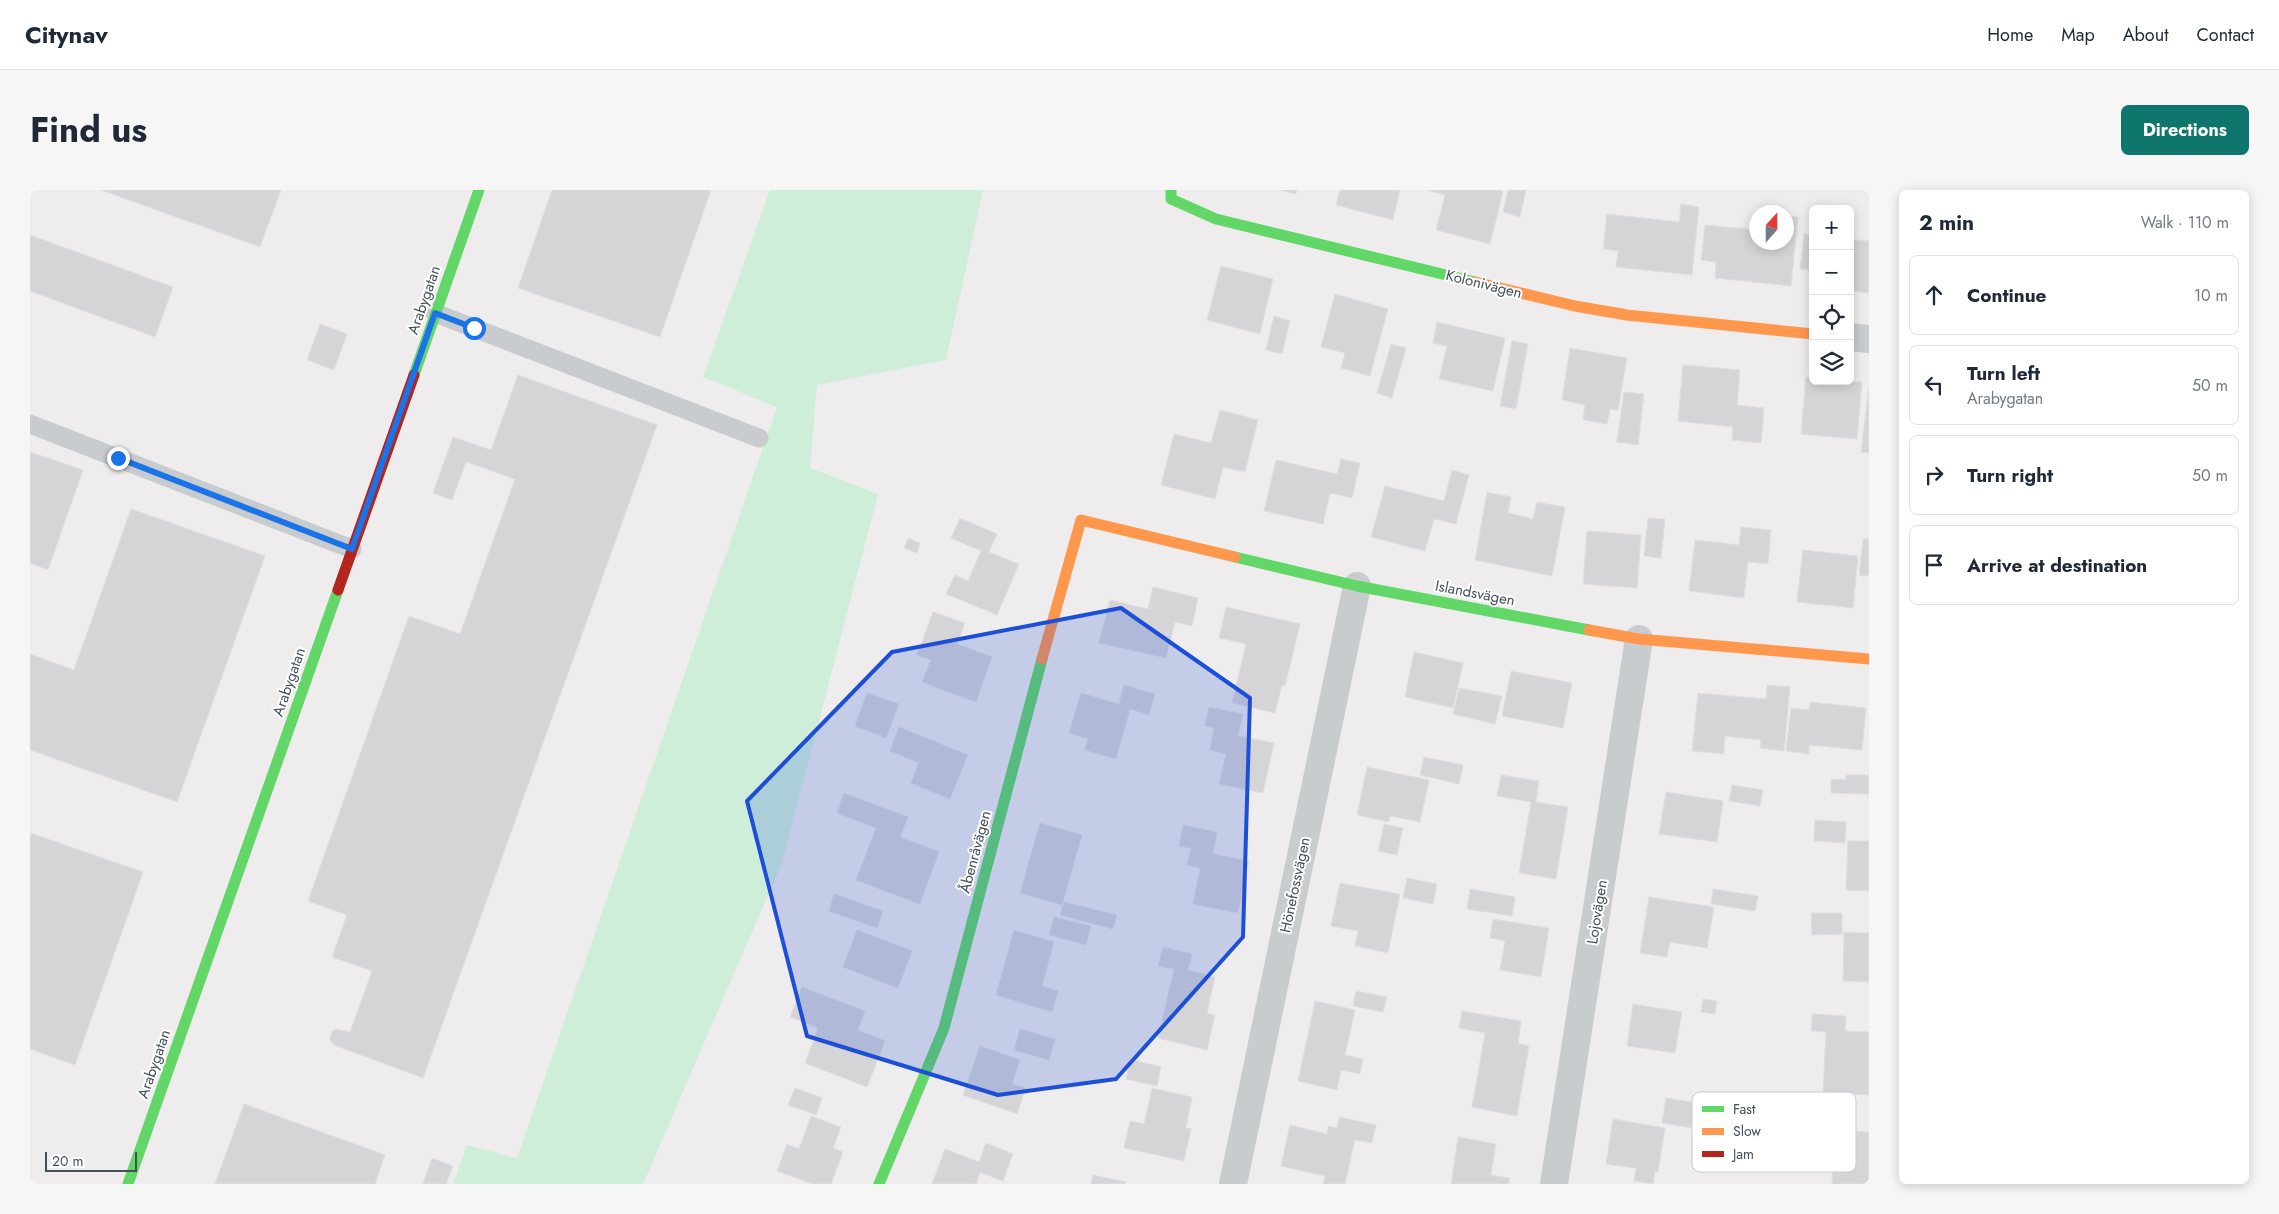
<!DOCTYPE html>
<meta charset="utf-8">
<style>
body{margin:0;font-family:Jost,sans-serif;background:#f6f6f7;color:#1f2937}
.controls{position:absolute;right:15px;top:15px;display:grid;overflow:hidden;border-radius:8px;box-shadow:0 2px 12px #0003}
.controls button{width:45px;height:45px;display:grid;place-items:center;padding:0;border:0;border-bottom:1px solid #e0e1e3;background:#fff;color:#1f2937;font:25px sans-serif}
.compass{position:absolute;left:1719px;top:15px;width:45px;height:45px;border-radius:50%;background:#fff;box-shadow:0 2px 12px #0003;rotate:21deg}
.scale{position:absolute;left:15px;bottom:12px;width:92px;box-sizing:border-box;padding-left:5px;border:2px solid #43505a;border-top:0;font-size:14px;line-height:18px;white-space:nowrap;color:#43505a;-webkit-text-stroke:4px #fff;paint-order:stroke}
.stop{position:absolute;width:15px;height:15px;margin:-11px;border:4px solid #1a73e8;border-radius:50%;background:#fff}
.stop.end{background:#1a73e8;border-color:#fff;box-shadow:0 1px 5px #0008}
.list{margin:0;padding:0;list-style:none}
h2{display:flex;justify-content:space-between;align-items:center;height:65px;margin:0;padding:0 20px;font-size:21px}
h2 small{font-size:16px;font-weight:400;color:#747a83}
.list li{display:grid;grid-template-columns:32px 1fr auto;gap:15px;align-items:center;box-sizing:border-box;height:80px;margin:0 10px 10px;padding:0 10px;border:1px solid #e0e1e3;border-radius:8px}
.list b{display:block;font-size:19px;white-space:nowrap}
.list p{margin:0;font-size:16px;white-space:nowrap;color:#747a83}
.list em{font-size:16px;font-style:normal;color:#747a83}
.icon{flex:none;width:28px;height:28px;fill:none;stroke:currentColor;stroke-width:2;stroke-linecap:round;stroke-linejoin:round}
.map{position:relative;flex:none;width:1839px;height:994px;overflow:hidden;border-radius:8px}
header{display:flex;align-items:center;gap:30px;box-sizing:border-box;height:70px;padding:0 25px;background:#fff;border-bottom:1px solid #e0e1e3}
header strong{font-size:24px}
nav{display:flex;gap:28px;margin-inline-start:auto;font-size:18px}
.intro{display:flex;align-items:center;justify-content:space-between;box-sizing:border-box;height:120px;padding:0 30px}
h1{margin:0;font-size:35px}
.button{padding:12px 22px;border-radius:8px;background:#0f766e;color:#fff;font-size:18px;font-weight:700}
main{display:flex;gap:30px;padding:0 30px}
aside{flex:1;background:#fff;border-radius:8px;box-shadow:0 2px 12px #0003}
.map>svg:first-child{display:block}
</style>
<header>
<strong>Citynav</strong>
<nav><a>Home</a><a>Map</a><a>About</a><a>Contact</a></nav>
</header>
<div class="intro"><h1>Find us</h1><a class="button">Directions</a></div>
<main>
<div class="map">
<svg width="1839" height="994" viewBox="0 0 1839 994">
<rect width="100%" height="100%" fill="#eeeced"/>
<path fill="#cfeeda" d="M 740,0 L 953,0 L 916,170 L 787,195 L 780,278 L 848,304 L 752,673 L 613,994 L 423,994 L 437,955 L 487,968 L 747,217 L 673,187 Z"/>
<path fill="#d5d4d7" stroke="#dfdee0" d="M 71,0 L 251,0 L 230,57 Z
M 522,0 L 681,0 L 630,147 L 488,98 Z
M 1250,0 L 1267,0 L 1266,4 Z
M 1310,0 L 1370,0 L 1363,30 L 1306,15 Z
M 1469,0 L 1473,1 L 1460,54 L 1406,40 L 1415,5 L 1397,0 Z
M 1478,0 L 1496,0 L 1490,27 L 1473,22 Z
M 1651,14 L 1669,17 L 1662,85 L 1586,77 L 1588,61 L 1573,59 L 1577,24 L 1649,32 Z
M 1756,26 L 1768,27 L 1761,96 L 1685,88 L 1686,72 L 1671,70 L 1675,35 L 1726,40 L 1726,52 L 1756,52 Z
M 1774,44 L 1783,45 L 1783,80 L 1770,79 Z
M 0,45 L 143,97 L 125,147 L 0,101 Z
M 1820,49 L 1839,51 L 1839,103 L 1820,101 Z
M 1191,76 L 1243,89 L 1230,144 L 1177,130 Z
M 1305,104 L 1358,119 L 1340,186 L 1311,178 L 1315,163 L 1291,157 Z
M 1244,126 L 1260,131 L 1252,164 L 1236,160 Z
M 1407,132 L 1475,148 L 1463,201 L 1409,189 L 1417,156 L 1403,153 Z
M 290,134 L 317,144 L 304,180 L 277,170 Z
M 1482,151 L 1498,154 L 1486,219 L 1470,216 Z
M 1361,154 L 1376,158 L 1362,208 L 1347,203 Z
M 1540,158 L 1597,168 L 1588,220 L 1580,219 L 1577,234 L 1553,230 L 1555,215 L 1532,210 Z
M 1653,175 L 1710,180 L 1707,215 L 1734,218 L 1731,253 L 1702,250 L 1703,237 L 1648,231 Z
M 488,185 L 627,235 L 393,888 L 304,855 L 300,850 L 302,841 L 306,839 L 320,842 L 342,781 L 302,767 L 317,725 L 278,711 L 379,426 L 430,444 L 485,289 L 436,272 L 422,310 L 403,303 L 423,247 L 461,260 Z
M 1776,187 L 1783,187 L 1783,191 L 1832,192 L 1827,249 L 1771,244 Z
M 1839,196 L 1839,263 L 1831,262 Z
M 1594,202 L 1614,204 L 1608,255 L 1587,252 Z
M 1190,220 L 1228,230 L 1215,282 L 1193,277 L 1185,309 L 1131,295 L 1144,244 L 1181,253 Z
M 0,262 L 53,280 L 18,380 L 0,373 Z
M 1311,269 L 1330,273 L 1322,308 L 1300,303 L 1293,334 L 1234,321 L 1246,270 L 1307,284 Z
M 1422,280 L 1439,285 L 1426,334 L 1404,329 L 1395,361 L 1341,347 L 1355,296 L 1414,311 Z
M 1457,302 L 1481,307 L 1478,323 L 1503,329 L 1507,312 L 1535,317 L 1522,386 L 1445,370 Z
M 101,319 L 235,366 L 147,612 L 0,560 L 0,464 L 44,480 Z
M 930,328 L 967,344 L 959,362 L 989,374 L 967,425 L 916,404 L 925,385 L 938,391 L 951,361 L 921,348 Z
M 1618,328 L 1635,329 L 1631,368 L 1614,366 Z
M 1711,337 L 1741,340 L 1738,374 L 1718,372 L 1714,408 L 1659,401 L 1665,350 L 1709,355 Z
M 1557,341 L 1611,345 L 1607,398 L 1553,394 Z
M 878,348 L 890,353 L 887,363 L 874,358 Z
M 1833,349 L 1839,349 L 1839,386 L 1829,385 Z
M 1773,360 L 1828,366 L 1823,418 L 1767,412 Z
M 1123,397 L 1168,408 L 1162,436 L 1145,432 L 1136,468 L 1069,453 L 1080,410 L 1118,419 Z
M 1196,417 L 1270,434 L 1255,496 L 1252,495 L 1245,523 L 1202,513 L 1216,454 L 1189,448 Z
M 903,422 L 935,433 L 927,454 L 962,467 L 946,512 L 892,492 L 901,470 L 887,465 Z
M 1384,462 L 1433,473 L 1423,518 L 1375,507 Z
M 1481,481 L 1542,493 L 1533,538 L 1472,526 Z
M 1094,495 L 1125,504 L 1119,525 L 1100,519 L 1086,569 L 1055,560 L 1058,549 L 1039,543 L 1051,503 L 1089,514 Z
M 1737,495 L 1760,497 L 1754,561 L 1730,558 L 1731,550 L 1695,546 L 1694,564 L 1662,561 L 1668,503 L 1736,509 Z
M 1429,498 L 1472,506 L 1465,534 L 1423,524 Z
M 837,503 L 869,514 L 856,548 L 825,536 Z
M 1780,512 L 1836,518 L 1832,560 L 1779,555 L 1779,564 L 1756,561 L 1761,518 L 1779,520 Z
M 1179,517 L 1213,524 L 1208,546 L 1244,553 L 1233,603 L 1189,594 L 1196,564 L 1180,560 L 1184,538 L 1175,536 Z
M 869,537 L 938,565 L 920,609 L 881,593 L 889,573 L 860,561 Z
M 1394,567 L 1433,575 L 1429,594 L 1390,585 Z
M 1337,577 L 1399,590 L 1390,632 L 1360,626 L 1359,632 L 1327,625 Z
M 1471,585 L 1509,591 L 1506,612 L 1538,617 L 1526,689 L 1489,683 L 1501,612 L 1467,606 Z
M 1816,585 L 1839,585 L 1839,604 L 1801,603 L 1801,589 L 1816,590 Z
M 1702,595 L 1733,600 L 1730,616 L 1699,611 Z
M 1636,602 L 1693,611 L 1687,652 L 1629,644 Z
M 814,603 L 878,627 L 870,647 L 909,662 L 890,714 L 826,690 L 846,638 L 807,623 Z
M 1785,630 L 1816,632 L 1815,653 L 1784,651 Z
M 1010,633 L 1052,645 L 1032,715 L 990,703 Z
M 1354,634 L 1373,638 L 1367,665 L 1348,661 Z
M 1153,635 L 1187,642 L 1183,664 L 1219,671 L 1208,723 L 1163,714 L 1170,678 L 1157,675 L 1161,658 L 1149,656 Z
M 0,643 L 113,682 L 45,875 L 0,859 Z
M 1818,651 L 1839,651 L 1839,701 L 1816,700 Z
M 1377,688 L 1407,694 L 1403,714 L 1373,708 Z
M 1310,693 L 1370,704 L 1358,763 L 1325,756 L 1328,741 L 1301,736 Z
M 1440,699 L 1485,707 L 1482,726 L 1437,719 Z
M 1683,699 L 1728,706 L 1725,721 L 1681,714 Z
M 804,704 L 853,721 L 847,738 L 799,721 Z
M 1619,707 L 1684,717 L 1677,758 L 1640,752 L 1637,767 L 1610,763 Z
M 1034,712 L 1087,725 L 1083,739 L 1030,725 Z
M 1781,723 L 1812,723 L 1812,744 L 1782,745 Z
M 1024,727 L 1061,736 L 1056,755 L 1019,745 Z
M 1463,729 L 1519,738 L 1511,787 L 1470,780 L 1475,751 L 1460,748 Z
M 827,740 L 882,761 L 868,798 L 813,777 Z
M 984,740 L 1024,752 L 1012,796 L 1028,801 L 1022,822 L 966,805 Z
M 1814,742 L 1839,743 L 1839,792 L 1813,791 Z
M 1133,757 L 1162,764 L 1158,780 L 1185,787 L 1177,823 L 1185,825 L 1177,860 L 1128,848 L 1144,779 L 1128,776 Z
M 772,797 L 835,821 L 828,840 L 855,851 L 837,897 L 775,873 L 788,838 L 760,827 Z
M 1326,801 L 1357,807 L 1353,822 L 1323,816 Z
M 1673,809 L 1687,811 L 1685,824 L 1671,822 Z
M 1285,811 L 1325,820 L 1315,865 L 1333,869 L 1330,884 L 1311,880 L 1307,900 L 1268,891 Z
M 1603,814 L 1652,822 L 1645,863 L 1597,856 Z
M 1432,821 L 1491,831 L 1488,853 L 1499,856 L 1487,926 L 1442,917 L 1455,843 L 1429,838 Z
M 1782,824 L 1816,826 L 1815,841 L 1839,842 L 1839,905 L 1793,902 L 1796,842 L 1781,841 Z
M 990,839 L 1025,849 L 1019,870 L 984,860 Z
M 950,856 L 990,870 L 982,894 L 996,898 L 987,924 L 933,905 Z
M 1100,869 L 1131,877 L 1127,896 L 1096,889 Z
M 765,898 L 792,908 L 786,925 L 758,915 Z
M 1122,898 L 1162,907 L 1156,938 L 1161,939 L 1154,971 L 1094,958 L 1100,931 L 1114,934 Z
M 1636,908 L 1679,915 L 1675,940 L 1632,933 Z
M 214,914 L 355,965 L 345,994 L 185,994 Z
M 1761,921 L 1810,922 L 1810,941 L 1839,942 L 1839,994 L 1802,994 L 1803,965 L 1774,964 L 1775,938 L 1761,938 Z
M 781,926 L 811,937 L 803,958 L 813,962 L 801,994 L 783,994 L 747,981 L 757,954 L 769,959 Z
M 1309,927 L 1346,935 L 1342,953 L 1325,950 L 1315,994 L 1293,994 L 1295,986 L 1251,976 L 1260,935 L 1297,944 L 1298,936 L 1307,938 Z
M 1583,929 L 1635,938 L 1628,982 L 1625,981 L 1623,994 L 1604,991 L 1606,978 L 1576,974 Z
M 1428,947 L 1466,954 L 1461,985 L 1480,988 L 1479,994 L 1421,994 Z
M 956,953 L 983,964 L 973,991 L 950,982 L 946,994 L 902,994 L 915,959 L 949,972 Z
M 402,968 L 423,976 L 416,994 L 393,994 Z
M 1063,985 L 1096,992 L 1095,994 L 1061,994 Z"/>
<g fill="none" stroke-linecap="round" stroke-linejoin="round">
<path stroke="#c8ccce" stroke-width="19" d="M 405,123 L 729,248
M 0,234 L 322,359"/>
<path stroke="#c8ccce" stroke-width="28" d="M 1820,147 L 1839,149
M 1203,994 L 1327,396
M 1524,994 L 1609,449"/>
<path stroke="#63d668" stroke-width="11" d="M 1141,0 L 1141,9 L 1186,29 L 1445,92
M 384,185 L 449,0
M 1205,367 L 1327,396 L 1559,440
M 98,994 L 308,400
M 849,994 L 914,838 L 1012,469"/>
<path stroke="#ff974d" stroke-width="11" d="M 1445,92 L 1545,116 L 1597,125 L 1783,144
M 1559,440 L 1609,449 L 1839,469
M 1012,469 L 1051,330 L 1205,367"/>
<path stroke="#b3261e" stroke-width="11" d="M 308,400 L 384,185"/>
</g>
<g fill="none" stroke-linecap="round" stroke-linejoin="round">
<path stroke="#1a73e8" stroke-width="6" d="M 88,268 L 322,359 L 405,123 L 444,138"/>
</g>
<path fill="#1d4ed8" fill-opacity="0.2" stroke="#1d4ed8" stroke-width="4" stroke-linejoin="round" d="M 1091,418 L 1220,508 L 1213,747 L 1086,889 L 968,905 L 777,846 L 717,611 L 862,462 Z"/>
<g text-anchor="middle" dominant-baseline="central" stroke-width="4" stroke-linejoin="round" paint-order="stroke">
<g font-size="15" fill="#43505a" stroke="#fff">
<text transform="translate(1454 94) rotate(14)">Kolonivägen</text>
<text transform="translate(394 110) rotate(-71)">Arabygatan</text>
<text transform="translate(1445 403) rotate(11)">Islandsvägen</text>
<text transform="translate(259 492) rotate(-71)">Arabygatan</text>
<text transform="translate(945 662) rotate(-75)">Åbenråvägen</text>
<text transform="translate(1265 695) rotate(-78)">Hönefossvägen</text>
<text transform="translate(1567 722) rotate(-81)">Lojovägen</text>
<text transform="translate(124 874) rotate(-71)">Arabygatan</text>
</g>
</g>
<rect x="1662" y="902" width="164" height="80" rx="8" fill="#fff" stroke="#c7cace" stroke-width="1"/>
<rect x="1672" y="916" width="22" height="6" fill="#63d668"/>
<rect x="1672" y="938" width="22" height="7" fill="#ff974d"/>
<rect x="1672" y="961" width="22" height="6" fill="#b3261e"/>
<g font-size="14" fill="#43505a">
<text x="1703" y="924">Fast</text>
<text x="1703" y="946">Slow</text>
<text x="1703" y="969">Jam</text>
</g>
</svg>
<div class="controls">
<button>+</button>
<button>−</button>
<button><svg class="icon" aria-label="locate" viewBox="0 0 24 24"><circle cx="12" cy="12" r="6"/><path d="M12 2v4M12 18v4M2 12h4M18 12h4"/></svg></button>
<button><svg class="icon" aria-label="layers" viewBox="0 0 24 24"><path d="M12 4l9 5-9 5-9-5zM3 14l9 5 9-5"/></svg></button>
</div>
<svg class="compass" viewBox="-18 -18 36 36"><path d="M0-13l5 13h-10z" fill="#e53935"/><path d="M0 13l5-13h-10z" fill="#747a83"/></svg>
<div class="scale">20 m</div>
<div class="stop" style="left:444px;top:138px"></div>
<div class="stop end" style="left:88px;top:268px"></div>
</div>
<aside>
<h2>2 min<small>Walk · 110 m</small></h2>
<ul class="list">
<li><svg class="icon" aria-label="ahead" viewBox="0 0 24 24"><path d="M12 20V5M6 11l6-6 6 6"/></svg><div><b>Continue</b></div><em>10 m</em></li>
<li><svg class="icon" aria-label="left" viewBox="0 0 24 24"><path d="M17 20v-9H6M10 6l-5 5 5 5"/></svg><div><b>Turn left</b><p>Arabygatan</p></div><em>50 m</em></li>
<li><svg class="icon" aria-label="right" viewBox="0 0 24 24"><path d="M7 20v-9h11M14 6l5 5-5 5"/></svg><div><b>Turn right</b></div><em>50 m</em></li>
<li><svg class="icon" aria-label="arrive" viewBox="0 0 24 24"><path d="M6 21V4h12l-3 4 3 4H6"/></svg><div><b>Arrive at destination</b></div></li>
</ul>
</aside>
</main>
